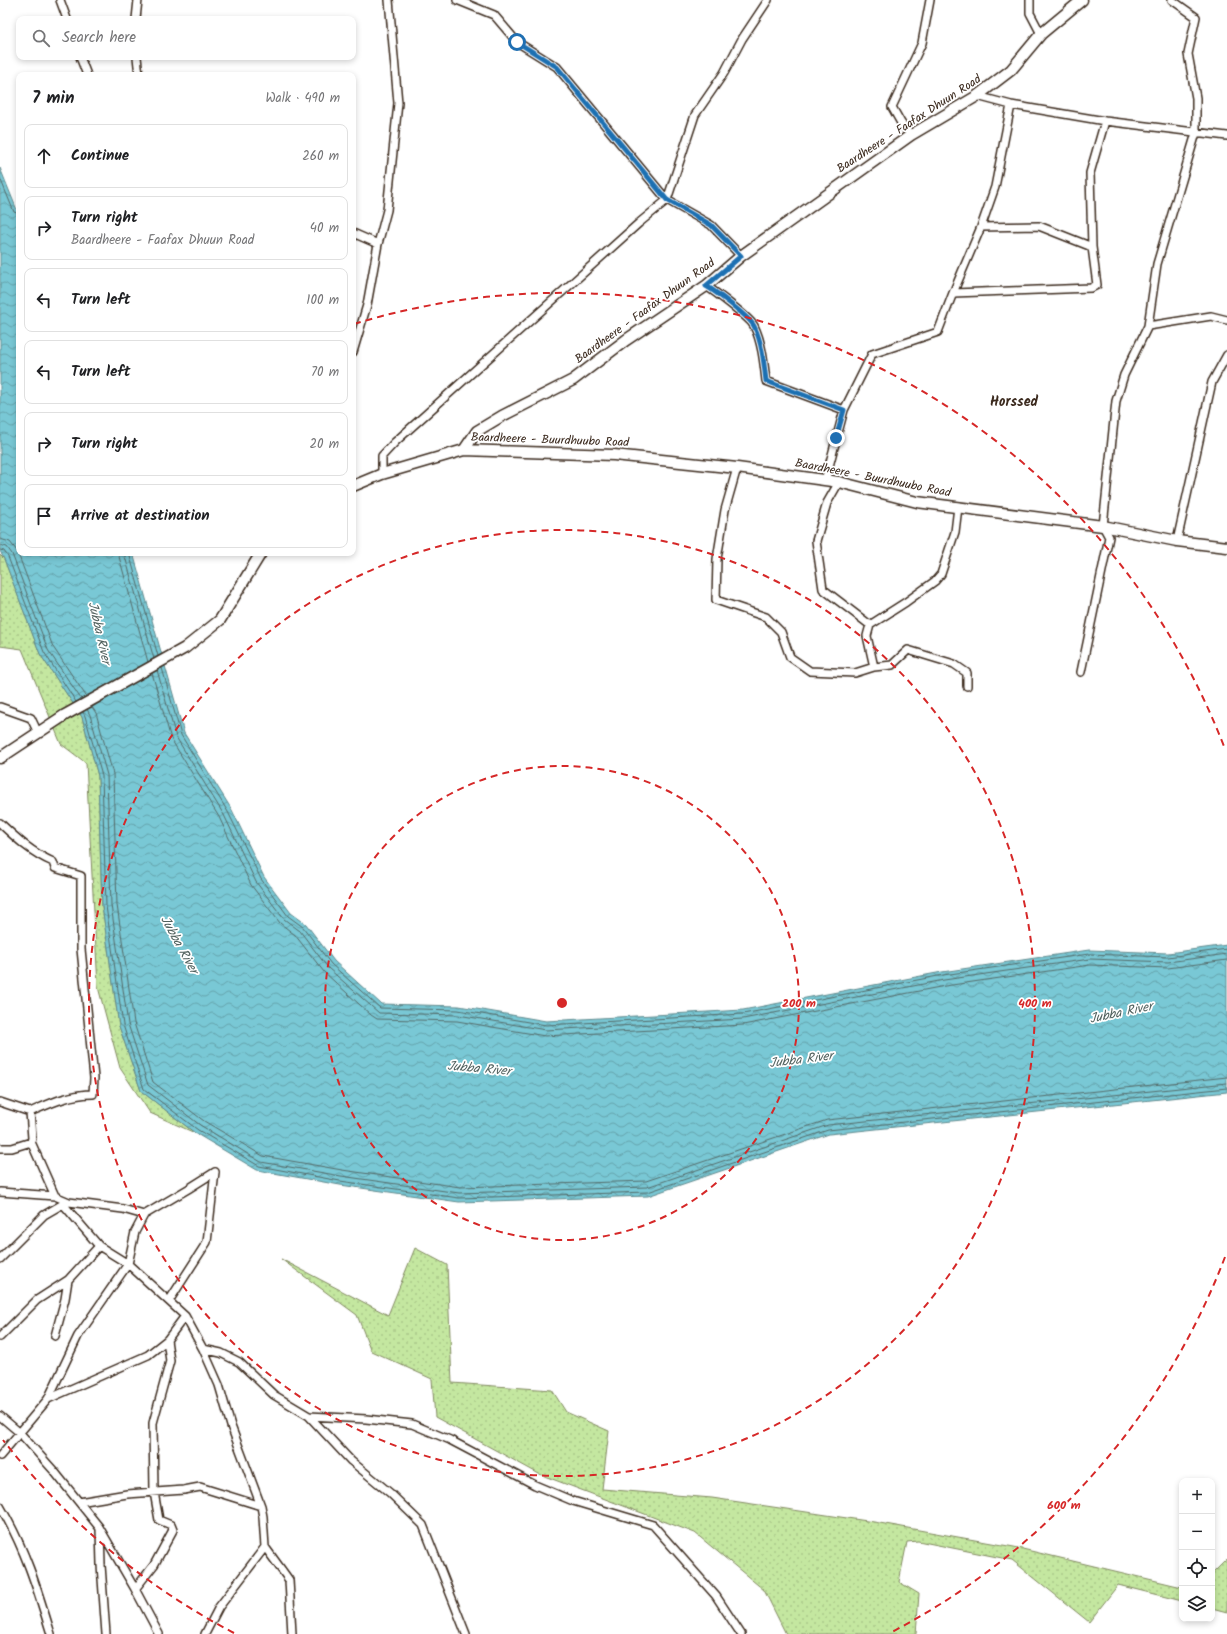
<!DOCTYPE html>
<meta charset="utf-8">
<style>
body{margin:0;font-family:Kalam,sans-serif;background:#f2f2f2;color:#202124}
.controls{position:absolute;right:12px;bottom:12px;display:grid;overflow:hidden;border-radius:8px;box-shadow:0 2px 6px #0003}
.controls button{width:36px;height:36px;display:grid;place-items:center;padding:0;border:0;border-bottom:1px solid #e0e0e0;background:#fff;color:#202124;font:20px sans-serif}
.stop{position:absolute;width:12px;height:12px;margin:-9px;border:3px solid #1f6fb2;border-radius:50%;background:#fff}
.stop.end{background:#1f6fb2;border-color:#fff;box-shadow:0 1px 4px #0008}
.list{margin:0;padding:0;list-style:none}
h2{display:flex;justify-content:space-between;align-items:center;height:52px;margin:0;padding:0 16px;font-size:17px}
h2 small{font-size:13px;font-weight:400;color:#757577}
.list li{display:grid;grid-template-columns:26px 1fr auto;gap:12px;align-items:center;box-sizing:border-box;height:64px;margin:0 8px 8px;padding:0 8px;border:1px solid #e0e0e0;border-radius:8px}
.list b{display:block;font-size:15px;white-space:nowrap}
.list p{margin:0;font-size:13px;white-space:nowrap;color:#757577}
.list em{font-size:13px;font-style:normal;color:#757577}
.icon{flex:none;width:22px;height:22px;fill:none;stroke:currentColor;stroke-width:2;stroke-linecap:round;stroke-linejoin:round}
.map{position:relative;flex:none;width:1227px;height:1634px;overflow:hidden}
.search{position:absolute;background:#fff;box-shadow:0 2px 6px #0003;left:16px;top:16px;width:340px;height:44px;display:flex;align-items:center;gap:10px;box-sizing:border-box;padding:0 14px;border-radius:8px;color:#757577;font-size:15px}
.panel{position:absolute;background:#fff;box-shadow:0 2px 6px #0003;left:16px;top:72px;width:340px;height:484px;border-radius:8px}
.map>svg:first-child{display:block}
</style>
<div class="map">
<svg width="1227" height="1634" viewBox="0 0 1227 1634">
<defs>
<pattern id="grass-dots" width="8" height="8" patternUnits="userSpaceOnUse"><rect width="8" height="8" fill="#c4e7a0"/><path d="M2 2h.1M6 6h.1" fill="none" stroke="#a9c689" stroke-width="1.8" stroke-linecap="round"/></pattern>
<pattern id="water-waves" width="16" height="10" patternUnits="userSpaceOnUse"><rect width="16" height="10" fill="#79c8d5"/><path d="M0 5q4-4 8 0t8 0" fill="none" stroke="#64a3ac"/></pattern>
</defs>
<rect width="100%" height="100%" fill="#fff"/>
<filter id="ink" filterUnits="userSpaceOnUse"><feTurbulence type="fractalNoise" baseFrequency=".025" numOctaves="2"/><feDisplacementMap in="SourceGraphic" scale="8" xChannelSelector="R" yChannelSelector="G"/><feConvolveMatrix kernelMatrix="1 2 1 2 8 2 1 2 1" color-interpolation-filters="sRGB"/></filter>
<g filter="url(#ink)">
<path fill="url(#grass-dots)" stroke="#80885f" d="M 0,555 L 4,559 L 40,654 L 82,717 L 98,776 L 102,906 L 119,1026 L 141,1091 L 195,1133 L 150,1113 L 120,1068 L 98,987 L 86,763 L 61,744 L 22,649 L 0,646 Z
M 415,1248 L 447,1265 L 452,1383 L 552,1390 L 566,1412 L 609,1431 L 602,1489 L 712,1498 L 874,1522 L 1014,1547 L 1182,1587 L 1182,1601 L 1118,1585 L 1089,1622 L 1012,1560 L 918,1541 L 907,1542 L 899,1582 L 919,1594 L 916,1634 L 786,1634 L 764,1590 L 695,1533 L 539,1474 L 435,1417 L 432,1379 L 371,1351 L 357,1315 L 281,1259 L 388,1315 Z
M 1227,1559 L 1227,1612 L 1212,1608 L 1212,1574 Z"/>
<path fill="url(#water-waves)" stroke="#60898c" d="M 0,168 L 19,215 L 19,553 L 133,553 L 184,733 L 232,810 L 264,877 L 291,913 L 306,924 L 334,961 L 381,1004 L 459,1006 L 546,1021 L 743,1010 L 942,972 L 1089,950 L 1168,953 L 1227,945 L 1227,1092 L 829,1134 L 648,1196 L 459,1202 L 340,1185 L 257,1170 L 195,1133 L 141,1091 L 119,1026 L 102,906 L 98,776 L 82,717 L 40,654 L 4,559 L 0,551 Z"/>
<g fill="none" stroke-linecap="round" stroke-linejoin="round">
<path stroke="#546967" stroke-width="1" d="M 0,178 L 14,212 L 19,214
M 0,539 L 10,542 L 17,551 L 53,647 L 86,696
M 0,545 L 7,547 L 12,554 L 48,650 L 81,699
M 0,550 L 4,551 L 8,557 L 44,652 L 76,702
M 118,553 L 148,662
M 124,553 L 154,659
M 129,553 L 158,656
M 162,668 L 181,735 L 228,812 L 261,879 L 288,916 L 303,927 L 331,964 L 380,1008 L 458,1010 L 546,1025 L 743,1014 L 943,975 L 1089,954 L 1168,957 L 1227,949
M 157,670 L 176,737 L 224,815 L 256,882 L 284,919 L 300,931 L 328,968 L 379,1013 L 458,1015 L 546,1030 L 743,1019 L 944,980 L 1090,959 L 1168,962 L 1227,954
M 152,673 L 171,739 L 219,817 L 251,885 L 280,923 L 295,935 L 324,972 L 371,1015 L 377,1019 L 457,1021 L 545,1036 L 743,1025 L 945,986 L 1090,965 L 1168,968 L 1227,960
M 92,707 L 96,713 L 113,774 L 117,905 L 134,1023 L 153,1082 L 204,1121 L 263,1156 L 342,1170 L 460,1187 L 646,1181 L 827,1120 L 1227,1077
M 87,709 L 90,715 L 107,775 L 111,905 L 128,1024 L 148,1085 L 200,1125 L 261,1162 L 341,1176 L 459,1193 L 647,1187 L 828,1125 L 1227,1083
M 83,712 L 85,716 L 102,776 L 106,906 L 123,1025 L 144,1089 L 198,1130 L 259,1166 L 340,1181 L 459,1198 L 648,1192 L 828,1130 L 1227,1088"/>
<g stroke="#3b2a1e" stroke-width="10">
<path id="minor" d="M 60,0 L 67,19
M 457,0 L 494,15 L 517,42 L 557,67 L 667,200 L 711,225 L 741,256
M 1030,0 L 1030,13 L 1041,34
M 136,19 L 138,0
M 80,57 L 87,75
M 137,57 L 139,75
M 977,96 L 1011,105 L 1105,121 L 1227,136
M 911,135 L 901,123 L 892,107 L 922,43 L 930,0
M 353,233 L 378,244
M 1092,247 L 1090,173 L 1105,121
M 706,286 C 714,291 750,318 754,326 C 762,342 764,363 766,381 L 844,410
M 953,293 L 981,227 L 995,187 L 1011,105
M 1148,326 L 1211,316 L 1227,320
M 353,352 L 367,305 L 378,244 L 387,210 L 398,103 L 389,0
M 737,468 L 725,510 L 717,559 L 716,600 L 766,617 L 781,632 L 790,657 L 810,671 L 855,673 L 874,667 L 892,665 L 908,650 L 954,664 L 967,673 L 967,686
M 382,474 L 382,456 L 395,442 L 639,223 L 667,200 L 695,115 L 724,73 L 742,39 L 768,0
M 825,481 L 844,410 L 872,354 L 938,332 L 953,293 L 1091,288 L 1097,285 L 1092,247 L 1039,226 L 981,227
M 839,482 L 827,503 L 816,541 L 823,589 L 870,625 L 906,602 L 935,581 L 941,574 L 955,532 L 958,507
M 1177,541 L 1212,382 L 1227,355
M 870,625 L 867,636 L 874,667
M 1081,672 L 1109,537 L 1103,526 L 1116,401 L 1124,375 L 1148,326 L 1157,264 L 1196,133 L 1196,98 L 1188,54 L 1196,17 L 1172,0
M 0,707 L 31,718 L 38,733
M 0,823 C 16,838 32,853 53,862 L 55,868 L 81,876 L 81,949 L 94,1078 L 93,1094 C 70,1094 51,1103 30,1112 L 0,1102
M 30,1112 L 32,1138 L 31,1142
M 0,1148 L 12,1148 L 31,1142 L 55,1196
M 0,1192 L 55,1196 L 69,1202 L 63,1204 L 99,1246 L 128,1264 L 185,1316 L 203,1349 L 221,1353 L 239,1362 L 274,1395 L 309,1416 L 366,1419 L 412,1424 L 450,1440 L 535,1485 L 573,1501 L 653,1525 L 716,1596 L 741,1634
M 69,1202 L 123,1209 L 144,1215
M 0,1259 L 44,1215 L 63,1204
M 169,1301 L 207,1242 L 215,1172
M 55,1336 L 65,1299 L 68,1280 L 99,1246
M 0,1337 L 37,1300 L 68,1280
M 203,1349 L 219,1385 L 231,1426 L 261,1506 L 263,1517 L 265,1547 L 289,1580 L 292,1634
M 48,1399 L 148,1355 L 167,1340 L 185,1316
M 0,1416 L 20,1433 L 54,1471 L 99,1527 L 135,1589 L 159,1634
M 309,1416 L 351,1461 L 390,1493 L 423,1525 L 466,1634
M 0,1456 L 48,1399 L 78,1336 L 128,1264 L 135,1232 L 144,1215 L 188,1189 L 215,1172
M 79,1502 L 127,1494 L 184,1490 L 200,1487 L 261,1506
M 0,1506 C 25,1548 37,1588 51,1634
M 100,1529 L 101,1565 L 106,1634
M 135,1589 L 154,1565 L 173,1530 L 171,1525 L 159,1520 L 154,1492 L 153,1423 L 170,1361 L 167,1340
M 205,1634 L 219,1607 L 265,1547"/>
</g>
<g stroke="#3b2a1e" stroke-width="13">
<path id="secondary" d="M 464,450 L 614,455 L 737,468 L 839,482 L 917,502 L 1103,526 L 1177,541 L 1227,547
M 353,486 L 382,474 L 464,450 L 477,431 L 502,416 L 573,380 L 626,340 L 706,286 L 741,256 L 911,135 L 977,96 L 1011,70 L 1041,34 L 1082,0
M 0,758 L 65,715 L 185,648 L 220,620 L 261,553"/>
</g>
<use href="#minor" stroke="#fff" stroke-width="7"/>
<use href="#secondary" stroke="#fff" stroke-width="10"/>
</g>
</g>
<g fill="none" stroke-linecap="round" stroke-linejoin="round" filter="url(#ink)">
<path stroke="#1f6fb2" stroke-width="5" d="M 517,42 L 557,67 L 667,200 L 711,225 L 741,256 L 706,286 C 715,291 750,318 754,326 C 762,342 764,363 766,381 L 844,410 L 836,438"/>
</g>
<g fill="none" stroke="#d62828" stroke-width="2" stroke-dasharray="7 5">
<circle cx="562" cy="1003" r="237"/>
<circle cx="562" cy="1003" r="473"/>
<path d="M1225 1257A710 710 0 0 1 890 1633M234 1633A710 710 0 0 1 3 1440M354 324A710 710 0 0 1 1225 749"/>
</g>
<g text-anchor="middle" dominant-baseline="central" stroke-width="3.5" stroke-linejoin="round" paint-order="stroke">
<g font-size="12" fill="#3b2a1e" stroke="#fff">
<text transform="translate(909 124) rotate(-33)">Baardheere - Faafax Dhuun Road</text>
<text transform="translate(645 311) rotate(-36)">Baardheere - Faafax Dhuun Road</text>
<text transform="translate(550 440) rotate(2)">Baardheere - Buurdhuubo Road</text>
<text transform="translate(873 478) rotate(11)">Baardheere - Buurdhuubo Road</text>
</g>
<g font-size="13" font-style="italic" fill="#51615e" stroke="#fff">
<text transform="translate(99 633) rotate(77)">Jubba River</text>
<text transform="translate(179 945) rotate(61)">Jubba River</text>
<text transform="translate(1121 1013) rotate(-12)">Jubba River</text>
<text transform="translate(801 1060) rotate(-7)">Jubba River</text>
<text transform="translate(479 1069) rotate(5)">Jubba River</text>
</g>
<g font-size="14" font-weight="bold" fill="#3b2a1e" stroke="#fff">
<text x="1014" y="402">Horssed</text>
</g>
</g>
<circle cx="562" cy="1003" r="6" fill="#d62828" stroke="#fff" stroke-width="2"/>
<g font-size="12" text-anchor="middle" font-weight="bold" fill="#d62828" stroke="#fff" stroke-width="3.5" stroke-linejoin="round" paint-order="stroke">
<text x="799" y="1007">200 m</text>
<text x="1035" y="1007">400 m</text>
<text x="1064" y="1509">600 m</text>
</g>
</svg>
<div class="controls">
<button>+</button>
<button>−</button>
<button><svg class="icon" aria-label="locate" viewBox="0 0 24 24"><circle cx="12" cy="12" r="6"/><path d="M12 2v4M12 18v4M2 12h4M18 12h4"/></svg></button>
<button><svg class="icon" aria-label="layers" viewBox="0 0 24 24"><path d="M12 4l9 5-9 5-9-5zM3 14l9 5 9-5"/></svg></button>
</div>
<div class="stop" style="left:517px;top:42px"></div>
<div class="stop end" style="left:836px;top:438px"></div>
<div class="search"><svg class="icon" aria-label="search" viewBox="0 0 24 24"><circle cx="10" cy="10" r="6"/><path d="M15 15l6 6"/></svg>Search here</div>
<section class="panel">
<h2>7 min<small>Walk · 490 m</small></h2>
<ul class="list">
<li><svg class="icon" aria-label="ahead" viewBox="0 0 24 24"><path d="M12 20V5M6 11l6-6 6 6"/></svg><div><b>Continue</b></div><em>260 m</em></li>
<li><svg class="icon" aria-label="right" viewBox="0 0 24 24"><path d="M7 20v-9h11M14 6l5 5-5 5"/></svg><div><b>Turn right</b><p>Baardheere - Faafax Dhuun Road</p></div><em>40 m</em></li>
<li><svg class="icon" aria-label="left" viewBox="0 0 24 24"><path d="M17 20v-9H6M10 6l-5 5 5 5"/></svg><div><b>Turn left</b></div><em>100 m</em></li>
<li><svg class="icon" aria-label="left" viewBox="0 0 24 24"><path d="M17 20v-9H6M10 6l-5 5 5 5"/></svg><div><b>Turn left</b></div><em>70 m</em></li>
<li><svg class="icon" aria-label="right" viewBox="0 0 24 24"><path d="M7 20v-9h11M14 6l5 5-5 5"/></svg><div><b>Turn right</b></div><em>20 m</em></li>
<li><svg class="icon" aria-label="arrive" viewBox="0 0 24 24"><path d="M6 21V4h12l-3 4 3 4H6"/></svg><div><b>Arrive at destination</b></div></li>
</ul>
</section>
</div>
